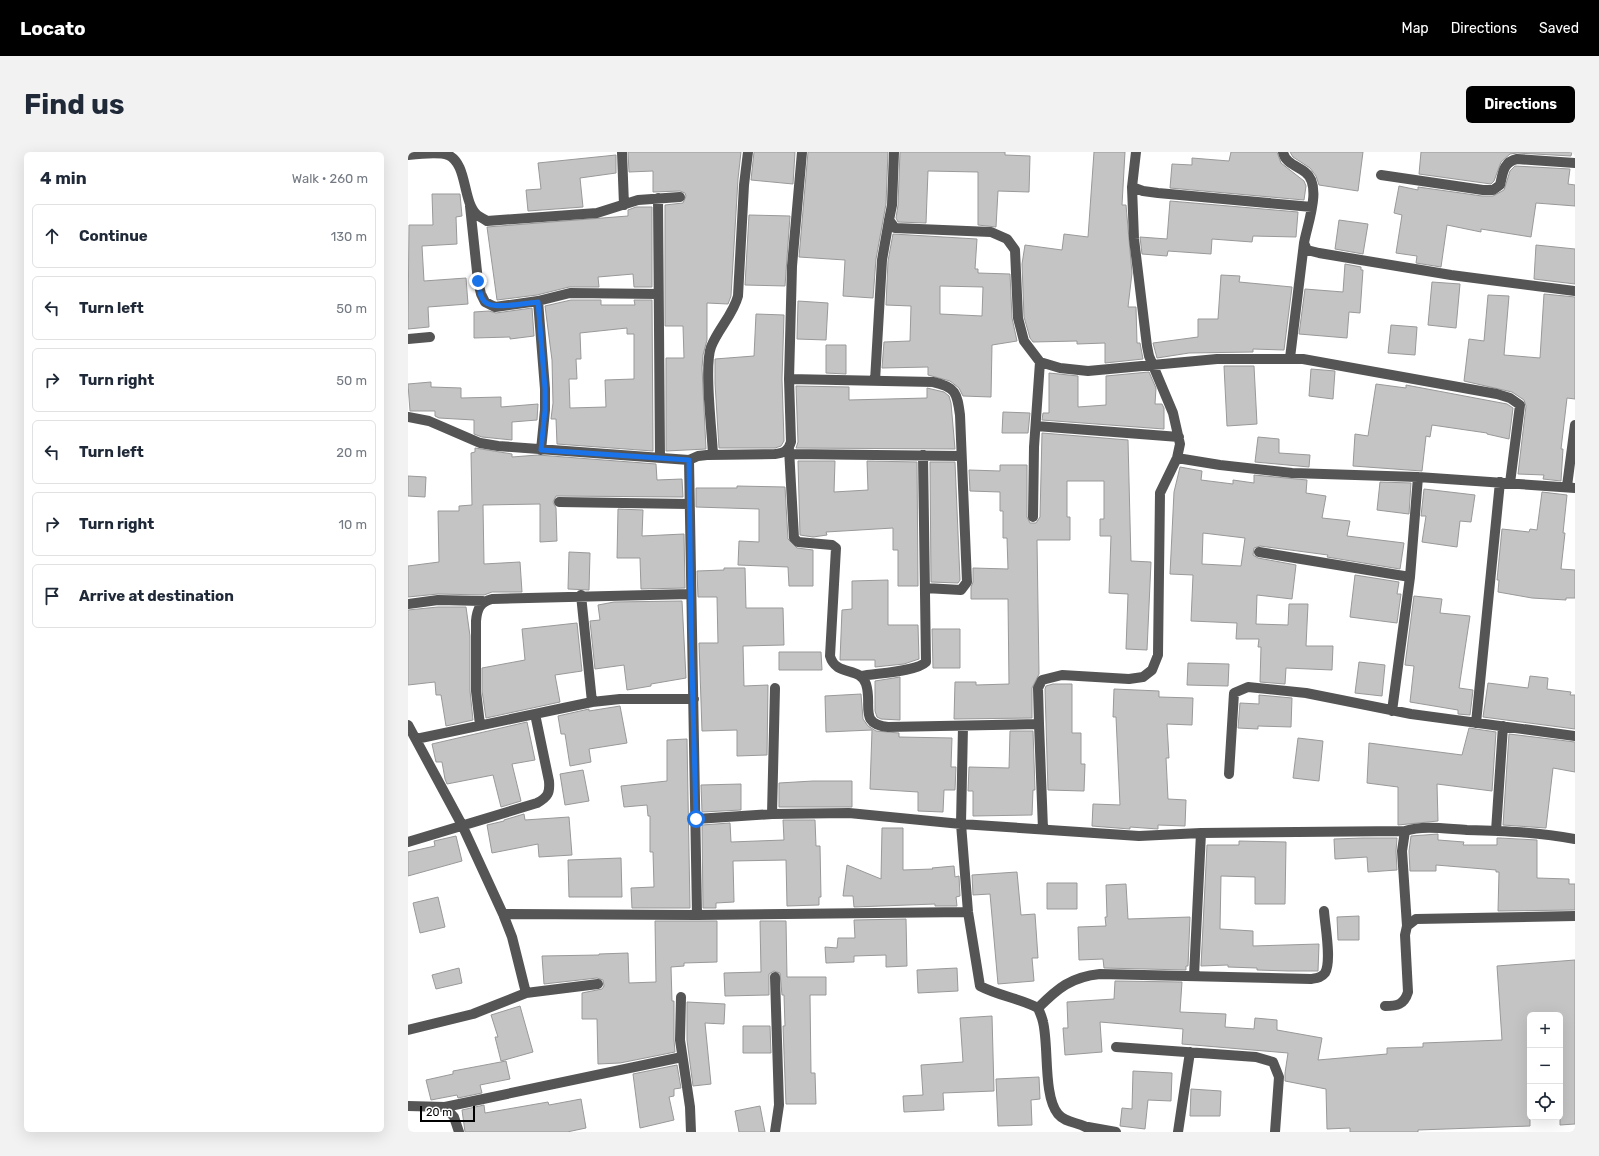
<!DOCTYPE html>
<meta charset="utf-8">
<style>
body{margin:0;font-family:Rubik,sans-serif;background:#f2f2f3;color:#1f2937}
.controls{position:absolute;right:12px;bottom:12px;display:grid;overflow:hidden;border-radius:6px;box-shadow:0 4px 16px #0002}
.controls button{width:36px;height:36px;display:grid;place-items:center;padding:0;border:0;border-bottom:1px solid #e0e1e3;background:#fff;color:#1f2937;font:20px sans-serif}
.scale{position:absolute;left:12px;bottom:10px;width:55px;box-sizing:border-box;padding-left:4px;border:2px solid #000;border-top:0;font-size:11px;line-height:14px;white-space:nowrap;color:#000;-webkit-text-stroke:3px #fff;paint-order:stroke}
.stop{position:absolute;width:12px;height:12px;margin:-9px;border:3px solid #1a73e8;border-radius:50%;background:#fff}
.stop.end{background:#1a73e8;border-color:#fff;box-shadow:0 1px 4px #0008}
.list{margin:0;padding:0;list-style:none}
h2{display:flex;justify-content:space-between;align-items:center;height:52px;margin:0;padding:0 16px;font-size:17px}
h2 small{font-size:13px;font-weight:400;color:#747a83}
.list li{display:grid;grid-template-columns:26px 1fr auto;gap:12px;align-items:center;box-sizing:border-box;height:64px;margin:0 8px 8px;padding:0 8px;border:1px solid #e0e1e3;border-radius:6px}
.list b{display:block;font-size:15px;white-space:nowrap}
.list em{font-size:13px;font-style:normal;color:#747a83}
.icon{flex:none;width:22px;height:22px;fill:none;stroke:currentColor;stroke-width:2;stroke-linecap:round;stroke-linejoin:round}
.map{position:relative;flex:none;width:1167px;height:980px;overflow:hidden;border-radius:6px}
header{display:flex;align-items:center;gap:24px;box-sizing:border-box;height:56px;padding:0 20px;background:#000;color:#fff}
header strong{font-size:19px}
nav{display:flex;gap:22px;margin-inline-start:auto;font-size:14px}
.intro{display:flex;align-items:center;justify-content:space-between;box-sizing:border-box;height:96px;padding:0 24px}
h1{margin:0;font-size:28px}
.button{padding:10px 18px;border-radius:6px;background:#000;color:#fff;font-size:14px;font-weight:700}
main{display:flex;gap:24px;padding:0 24px}
aside{flex:1;background:#fff;border-radius:6px;box-shadow:0 4px 16px #0002}
.map>svg:first-child{display:block}
</style>
<header>
<strong>Locato</strong>
<nav><a>Map</a><a>Directions</a><a>Saved</a></nav>
</header>
<div class="intro"><h1>Find us</h1><a class="button">Directions</a></div>
<main>
<aside>
<h2>4 min<small>Walk · 260 m</small></h2>
<ul class="list">
<li><svg class="icon" aria-label="ahead" viewBox="0 0 24 24"><path d="M12 20V5M6 11l6-6 6 6"/></svg><div><b>Continue</b></div><em>130 m</em></li>
<li><svg class="icon" aria-label="left" viewBox="0 0 24 24"><path d="M17 20v-9H6M10 6l-5 5 5 5"/></svg><div><b>Turn left</b></div><em>50 m</em></li>
<li><svg class="icon" aria-label="right" viewBox="0 0 24 24"><path d="M7 20v-9h11M14 6l5 5-5 5"/></svg><div><b>Turn right</b></div><em>50 m</em></li>
<li><svg class="icon" aria-label="left" viewBox="0 0 24 24"><path d="M17 20v-9H6M10 6l-5 5 5 5"/></svg><div><b>Turn left</b></div><em>20 m</em></li>
<li><svg class="icon" aria-label="right" viewBox="0 0 24 24"><path d="M7 20v-9h11M14 6l5 5-5 5"/></svg><div><b>Turn right</b></div><em>10 m</em></li>
<li><svg class="icon" aria-label="arrive" viewBox="0 0 24 24"><path d="M6 21V4h12l-3 4 3 4H6"/></svg><div><b>Arrive at destination</b></div></li>
</ul>
</aside>
<div class="map">
<svg width="1167" height="980" viewBox="0 0 1167 980">
<rect width="100%" height="100%" fill="#fff"/>
<path fill="#c4c4c4" stroke="#999" fill-rule="evenodd" d="M 220,0 L 333,0 L 330,27 L 323,144 L 320,152 L 299,151 L 299,188 L 295,203 L 294,216 L 298,297 L 258,299 L 258,206 L 276,206 L 275,174 L 257,174 L 257,53 L 275,51 L 278,44 L 277,41 L 272,39 L 245,40 L 245,19 L 221,20 Z
M 346,0 L 387,0 L 385,32 L 343,28 Z
M 400,0 L 480,0 L 478,52 L 468,107 L 465,146 L 435,144 L 437,108 L 391,105 Z
M 492,0 L 597,0 L 597,3 L 622,4 L 621,40 L 590,39 L 588,75 L 570,73 L 570,20 L 520,19 L 518,71 L 490,70 L 488,66 L 490,53 Z
M 686,0 L 717,0 L 714,53 L 718,53 L 724,121 L 720,155 L 728,155 L 729,191 L 732,191 L 735,207 L 697,211 L 697,191 L 669,192 L 669,189 L 625,190 L 622,186 L 616,165 L 614,112 L 617,93 L 654,98 L 656,82 L 680,85 Z
M 823,0 L 869,0 L 873,11 L 896,29 L 898,34 L 896,48 L 762,36 L 764,12 L 784,13 L 784,6 L 821,9 Z
M 882,0 L 955,0 L 950,39 L 911,33 L 908,24 L 902,16 L 885,5 Z
M 1013,0 L 1164,0 L 1163,4 L 1109,1 L 1102,2 L 1093,10 L 1086,29 L 1083,32 L 1011,22 Z
M 208,3 L 208,21 L 172,26 L 175,55 L 120,59 L 118,38 L 133,37 L 130,11 Z
M 1107,14 L 1162,17 L 1160,32 L 1167,33 L 1167,54 L 1128,51 L 1123,85 L 1073,77 L 1073,80 L 1039,73 L 1033,115 L 1008,111 L 1009,104 L 988,101 L 994,63 L 986,61 L 991,34 L 1010,38 L 1010,35 L 1074,44 L 1085,44 L 1096,38 L 1102,19 Z
M 24,42 L 52,42 L 54,64 L 48,65 L 49,92 L 14,94 L 16,129 L 58,126 L 60,152 L 20,155 L 21,175 L 0,177 L 1,73 L 25,73 Z
M 762,49 L 890,60 L 888,85 L 845,84 L 844,90 L 804,87 L 803,102 L 760,99 L 759,104 L 734,102 L 732,85 L 759,87 Z
M 228,55 L 244,55 L 244,135 L 226,135 L 225,122 L 190,125 L 191,135 L 161,135 L 129,143 L 89,148 L 79,75 L 220,64 L 220,58 Z
M 341,63 L 382,64 L 377,134 L 337,133 Z
M 931,68 L 960,72 L 955,102 L 927,97 Z
M 485,82 L 569,87 L 567,117 L 570,117 L 570,121 L 602,122 L 604,166 L 609,189 L 584,193 L 583,245 L 555,244 L 551,236 L 542,229 L 520,223 L 520,215 L 474,216 L 476,190 L 502,189 L 503,154 L 478,153 L 480,109 ZM 532,134 L 575,135 L 574,164 L 532,162 Z
M 1128,93 L 1167,97 L 1167,132 L 1126,127 Z
M 937,112 L 953,115 L 953,118 L 955,118 L 952,161 L 941,160 L 939,186 L 891,182 L 897,137 L 935,140 Z
M 813,123 L 832,124 L 831,130 L 884,135 L 876,198 L 845,197 L 845,200 L 781,201 L 749,206 L 745,191 L 790,185 L 790,167 L 810,167 Z
M 1024,130 L 1052,132 L 1048,176 L 1020,173 Z
M 1136,142 L 1167,145 L 1167,247 L 1159,246 L 1153,297 L 1155,297 L 1153,329 L 1135,327 L 1136,323 L 1110,322 L 1118,254 L 1116,248 L 1104,240 L 1056,229 L 1061,187 L 1076,189 L 1080,143 L 1101,144 L 1096,203 L 1132,206 Z
M 163,148 L 193,148 L 193,153 L 227,153 L 226,148 L 244,148 L 245,299 L 149,292 L 148,267 L 143,267 L 145,251 L 144,208 L 137,154 ZM 219,176 L 219,182 L 226,182 L 226,227 L 197,228 L 198,255 L 162,256 L 161,227 L 169,227 L 168,207 L 173,207 L 172,181 Z
M 390,149 L 420,151 L 418,188 L 389,187 Z
M 124,156 L 126,184 L 102,187 L 102,185 L 66,186 L 66,160 L 81,159 L 88,161 Z
M 348,162 L 376,163 L 374,227 L 376,289 L 373,294 L 367,296 L 311,296 L 307,231 L 307,207 L 346,204 Z
M 983,173 L 1009,175 L 1007,203 L 980,201 Z
M 418,193 L 438,193 L 438,222 L 418,221 Z
M 816,214 L 846,214 L 849,272 L 819,274 Z
M 903,217 L 927,219 L 925,247 L 901,244 Z
M 741,220 L 748,236 L 747,252 L 754,252 L 756,256 L 756,277 L 634,268 L 635,261 L 641,261 L 641,221 L 670,224 L 670,255 L 698,253 L 698,224 Z
M 23,230 L 23,235 L 53,236 L 53,246 L 93,245 L 93,255 L 130,252 L 129,268 L 104,270 L 104,288 L 74,285 L 66,282 L 66,268 L 31,266 L 27,264 L 27,259 L 2,259 L 0,232 Z
M 968,232 L 998,236 L 998,233 L 1099,252 L 1105,256 L 1101,287 L 1079,282 L 1079,281 L 1024,273 L 1022,285 L 1018,284 L 1014,319 L 945,314 L 947,282 L 960,284 Z
M 388,234 L 441,235 L 441,248 L 519,246 L 519,236 L 536,240 L 541,244 L 543,251 L 547,297 L 388,296 L 390,290 Z
M 595,260 L 622,261 L 620,281 L 594,281 Z
M 634,281 L 720,288 L 723,409 L 743,410 L 739,498 L 718,497 L 720,442 L 701,441 L 703,384 L 692,384 L 692,367 L 696,367 L 696,329 L 659,329 L 659,365 L 662,365 L 662,388 L 629,388 L 631,522 L 624,536 L 624,566 L 546,567 L 547,530 L 568,530 L 568,533 L 601,532 L 600,447 L 563,447 L 563,435 L 565,430 L 565,416 L 600,417 L 599,386 L 595,386 L 595,359 L 592,359 L 592,340 L 562,339 L 561,318 L 592,319 L 592,313 L 619,313 L 619,365 L 622,371 L 628,371 L 632,365 Z
M 850,285 L 871,287 L 871,301 L 902,303 L 901,315 L 847,310 Z
M 67,296 L 104,302 L 104,305 L 130,303 L 248,312 L 249,328 L 274,327 L 275,345 L 148,344 L 145,350 L 148,356 L 149,389 L 132,390 L 132,352 L 75,353 L 76,412 L 112,410 L 114,440 L 84,440 L 76,443 L 30,442 L 0,445 L 0,414 L 31,410 L 30,359 L 51,359 L 51,354 L 64,353 L 63,301 L 67,300 Z
M 390,309 L 427,309 L 426,340 L 460,338 L 459,309 L 509,310 L 510,434 L 490,434 L 490,398 L 485,398 L 485,376 L 418,380 L 419,383 L 405,385 L 392,383 Z
M 522,310 L 547,310 L 552,428 L 550,431 L 523,430 Z
M 772,315 L 794,319 L 793,328 L 825,332 L 825,328 L 846,331 L 846,323 L 899,328 L 898,341 L 918,344 L 914,366 L 942,369 L 939,384 L 996,391 L 992,417 L 919,405 L 920,403 L 852,394 L 846,396 L 845,403 L 850,406 L 888,413 L 884,447 L 849,443 L 848,472 L 880,473 L 881,452 L 900,452 L 898,494 L 925,494 L 924,518 L 878,516 L 877,532 L 852,530 L 853,495 L 850,495 L 851,487 L 828,487 L 829,471 L 783,469 L 785,423 L 762,422 L 766,340 ZM 795,381 L 837,386 L 833,414 L 794,412 Z
M 0,324 L 18,325 L 17,345 L 0,344 Z
M 972,330 L 1003,331 L 1001,362 L 969,358 Z
M 329,334 L 377,335 L 380,387 L 389,396 L 405,398 L 405,434 L 381,434 L 380,415 L 330,413 L 331,389 L 351,390 L 351,357 L 288,355 L 288,336 L 329,336 Z
M 1016,337 L 1067,343 L 1063,370 L 1052,369 L 1049,395 L 1014,390 L 1018,364 L 1013,364 Z
M 1134,340 L 1159,343 L 1155,381 L 1157,381 L 1153,417 L 1167,418 L 1167,446 L 1158,446 L 1158,448 L 1124,446 L 1090,440 L 1091,428 L 1089,428 L 1094,377 L 1121,380 L 1122,377 L 1129,378 Z
M 210,357 L 235,358 L 234,384 L 276,382 L 277,436 L 233,437 L 232,406 L 209,406 Z
M 161,400 L 182,401 L 181,438 L 160,437 Z
M 316,416 L 337,416 L 338,456 L 375,456 L 376,493 L 335,494 L 336,534 L 360,533 L 359,603 L 329,604 L 329,578 L 294,579 L 291,491 L 310,491 L 309,445 L 290,445 L 289,419 L 316,418 Z
M 947,423 L 991,430 L 989,442 L 993,442 L 989,471 L 942,465 Z
M 480,428 L 480,473 L 510,473 L 511,507 L 496,512 L 467,515 L 467,508 L 432,508 L 434,458 L 444,457 L 444,429 Z
M 1006,444 L 1034,447 L 1032,461 L 1062,464 L 1051,536 L 1065,538 L 1062,563 L 1050,562 L 1050,558 L 1002,550 L 1006,514 L 997,513 Z
M 274,449 L 278,526 L 243,532 L 243,534 L 219,538 L 216,513 L 187,517 L 182,469 L 192,468 L 190,453 L 206,450 Z
M 30,455 L 58,455 L 62,484 L 62,539 L 65,568 L 38,574 L 33,543 L 28,543 L 27,530 L 0,533 L 0,458 Z
M 169,471 L 174,519 L 147,523 L 152,550 L 78,566 L 74,539 L 74,516 L 117,508 L 114,477 Z
M 524,477 L 552,477 L 552,516 L 525,516 Z
M 371,500 L 413,500 L 414,518 L 371,518 Z
M 951,510 L 977,513 L 974,544 L 947,541 Z
M 780,511 L 821,512 L 820,534 L 779,533 Z
M 1122,524 L 1140,526 L 1139,537 L 1163,540 L 1162,543 L 1167,543 L 1167,577 L 1075,565 L 1080,531 L 1120,536 Z
M 492,525 L 492,568 L 473,567 L 469,565 L 467,559 L 467,529 Z
M 645,532 L 664,532 L 664,581 L 673,581 L 673,612 L 677,612 L 676,639 L 640,638 L 637,537 L 638,534 Z
M 706,537 L 751,539 L 751,545 L 785,546 L 784,573 L 759,572 L 761,606 L 758,606 L 760,647 L 778,648 L 777,674 L 750,673 L 750,677 L 722,675 L 722,677 L 684,674 L 685,652 L 712,653 L 708,565 L 705,565 Z
M 453,542 L 455,567 L 460,574 L 468,579 L 491,581 L 491,585 L 544,586 L 543,615 L 548,615 L 547,638 L 536,638 L 535,660 L 510,659 L 510,640 L 462,637 L 464,578 L 418,580 L 417,544 Z
M 851,543 L 884,546 L 883,575 L 850,574 L 850,577 L 830,576 L 832,551 L 851,552 Z
M 212,554 L 219,591 L 181,597 L 183,610 L 162,614 L 157,582 L 153,582 L 150,564 L 181,557 L 181,559 Z
M 119,570 L 127,608 L 104,612 L 113,649 L 93,655 L 85,623 L 39,632 L 37,627 L 34,610 L 28,610 L 24,592 Z
M 1061,576 L 1088,580 L 1084,639 L 1029,632 L 1030,669 L 990,673 L 990,635 L 959,631 L 961,591 L 1054,603 Z
M 602,579 L 625,579 L 627,638 L 625,638 L 624,663 L 565,664 L 565,639 L 560,639 L 561,615 L 601,616 Z
M 1101,582 L 1167,590 L 1167,620 L 1145,616 L 1138,676 L 1095,673 Z
M 890,586 L 915,589 L 911,629 L 885,626 Z
M 279,587 L 282,756 L 224,756 L 223,736 L 246,735 L 245,700 L 242,700 L 242,664 L 240,664 L 239,653 L 216,655 L 213,634 L 259,629 L 259,588 Z
M 175,618 L 181,649 L 157,653 L 152,622 Z
M 405,629 L 444,629 L 444,655 L 371,655 L 371,631 Z
M 333,632 L 333,658 L 294,660 L 293,633 Z
M 116,662 L 117,668 L 161,665 L 164,703 L 131,705 L 130,692 L 84,701 L 79,673 L 96,669 L 96,668 Z
M 375,668 L 407,668 L 408,694 L 412,694 L 413,745 L 411,745 L 411,753 L 379,754 L 378,708 L 325,709 L 326,750 L 308,751 L 308,756 L 295,756 L 294,673 L 322,671 L 323,690 L 376,688 Z
M 474,676 L 495,676 L 495,718 L 525,717 L 524,716 L 546,714 L 547,725 L 551,724 L 552,744 L 548,745 L 549,754 L 527,754 L 527,752 L 446,755 L 445,744 L 435,744 L 439,713 L 473,727 Z
M 1030,682 L 1030,688 L 1056,690 L 1055,693 L 1089,693 L 1089,686 L 1092,686 L 1129,688 L 1129,726 L 1161,727 L 1161,732 L 1167,732 L 1167,758 L 1090,759 L 1091,720 L 1088,720 L 1088,718 L 1028,713 L 1028,719 L 1002,719 L 1001,699 L 1003,684 Z
M 48,684 L 54,709 L 0,724 L 0,700 L 27,694 L 26,689 Z
M 955,686 L 989,686 L 988,699 L 989,718 L 960,720 L 959,705 L 927,707 L 926,687 Z
M 831,689 L 878,690 L 877,752 L 847,752 L 847,725 L 813,724 L 812,777 L 845,779 L 845,794 L 911,792 L 910,819 L 880,819 L 849,818 L 849,816 L 820,815 L 820,813 L 793,814 L 799,693 L 831,693 Z
M 213,706 L 214,745 L 161,745 L 160,708 Z
M 609,720 L 613,763 L 627,762 L 630,806 L 624,806 L 626,829 L 590,832 L 582,742 L 565,743 L 564,723 Z
M 639,731 L 669,731 L 669,757 L 639,757 Z
M 718,732 L 720,767 L 782,765 L 780,814 L 778,814 L 778,818 L 696,816 L 695,807 L 671,808 L 670,775 L 698,774 L 697,765 L 699,765 L 698,733 Z
M 30,745 L 37,775 L 12,781 L 5,751 Z
M 951,764 L 951,788 L 930,788 L 929,765 Z
M 498,767 L 499,814 L 478,815 L 478,803 L 446,804 L 446,810 L 418,811 L 417,795 L 429,796 L 430,786 L 447,786 L 446,768 Z
M 247,769 L 309,769 L 309,810 L 276,811 L 276,814 L 263,815 L 264,849 L 266,849 L 266,888 L 267,900 L 212,911 L 190,912 L 189,867 L 174,867 L 174,841 L 194,837 L 196,834 L 195,828 L 189,826 L 136,832 L 134,804 L 191,803 L 191,802 L 220,801 L 221,831 L 248,830 Z
M 352,769 L 378,769 L 379,825 L 418,825 L 418,843 L 402,843 L 403,921 L 407,921 L 408,952 L 378,952 L 375,874 L 377,874 L 376,843 L 374,843 L 372,821 L 366,819 L 361,822 L 361,843 L 317,844 L 316,821 L 353,820 Z
M 1167,808 L 1167,972 L 1152,973 L 1152,863 L 1122,863 L 1122,974 L 1010,978 L 1010,980 L 942,980 L 942,976 L 919,977 L 918,937 L 877,929 L 877,921 L 880,901 L 774,892 L 775,877 L 692,870 L 694,900 L 657,903 L 655,876 L 660,876 L 659,850 L 706,847 L 707,829 L 774,830 L 772,860 L 818,862 L 817,875 L 846,877 L 847,866 L 869,868 L 869,878 L 914,886 L 910,908 L 979,902 L 979,896 L 1015,895 L 1015,891 L 1094,888 L 1089,814 Z
M 51,816 L 54,831 L 28,837 L 24,823 Z
M 549,816 L 550,839 L 510,841 L 509,818 Z
M 279,850 L 317,852 L 316,872 L 297,871 L 303,932 L 285,934 L 279,888 Z
M 112,854 L 125,900 L 93,909 L 87,885 L 90,885 L 83,863 Z
M 584,864 L 586,939 L 535,941 L 536,958 L 496,960 L 495,944 L 515,943 L 513,913 L 555,910 L 552,866 Z
M 335,874 L 362,874 L 363,901 L 335,901 Z
M 98,909 L 102,927 L 72,933 L 74,941 L 50,946 L 49,943 L 23,948 L 18,928 L 45,922 L 45,919 Z
M 269,913 L 273,936 L 266,937 L 266,944 L 261,945 L 266,968 L 232,976 L 225,922 Z
M 725,919 L 764,921 L 763,949 L 740,948 L 737,977 L 712,974 L 714,956 L 724,957 Z
M 631,925 L 632,947 L 623,948 L 624,973 L 590,974 L 588,927 Z
M 783,937 L 813,939 L 812,964 L 782,964 Z
M 173,947 L 178,976 L 159,980 L 57,980 L 54,958 L 76,953 L 77,961 L 140,950 L 141,953 Z
M 352,954 L 357,980 L 331,980 L 327,959 Z"/>
<g fill="none" stroke-linecap="round" stroke-linejoin="round">
<path stroke="#555" stroke-width="10" d="M 214,0 L 216,53
M 394,0 L 384,114 L 381,227 L 383,290 C 380,299 376,301 367,302 L 299,303 L 290,304 L 281,308 L 289,763 L 560,760
M 486,0 L 484,53 L 481,68 L 487,76 L 583,80 L 599,87 L 607,98 L 610,166 L 616,189 L 632,210 L 652,216 L 680,219 L 809,207 L 895,207 L 1089,242 L 1102,246 L 1112,253 L 1102,331
M 875,0 C 877,11 889,14 897,20 C 915,33 899,73 896,91 L 899,98 L 911,101 L 1043,123 L 1167,139
M 0,3 C 9,2 32,0 40,3 C 60,12 54,49 69,63 C 72,65 76,67 79,69 L 189,61 L 230,48 L 272,45
M 973,23 L 1075,38 L 1085,38 L 1092,33 C 1095,21 1095,10 1109,7 L 1167,11
M 724,35 L 735,39 L 750,41 L 904,55
M 250,46 L 252,306
M 62,54 L 70,129 L 73,142 L 77,150 L 87,155 L 130,149
M 0,187 L 22,185
M 882,206 L 896,91
M 381,227 L 525,230 C 548,235 549,241 552,263 L 559,430 L 553,438 L 517,436
M 467,229 L 474,108 L 481,68
M 0,265 L 21,269 L 72,291 L 90,294 L 281,308
M 628,274 L 771,285
M 381,297 L 386,386 L 390,390 L 424,393 L 428,396 L 422,504 C 428,525 452,514 458,532 C 465,553 450,572 480,575 L 631,572 L 630,536 L 634,528 L 654,523 L 721,527 L 735,525 L 744,518 L 750,503 L 752,341 L 769,306 L 772,292 L 765,261 L 741,204 L 739,194 L 726,87 L 724,35 L 728,0
M 133,298 L 137,258 L 137,237 L 130,149 L 162,141 L 250,142
M 381,302 L 553,304
M 305,303 C 304,279 296,214 303,195 C 310,177 325,163 330,144 L 336,33 L 340,0
M 769,306 L 812,313 L 884,321 L 1010,325 L 1167,336
M 1159,334 L 1167,273
M 151,350 L 281,352
M 625,365 L 626,295 L 632,210
M 851,400 L 1002,425
M 173,443 L 184,550
M 0,452 L 30,448 L 75,449
M 453,524 C 468,521 508,520 518,510 L 515,303
M 984,559 L 1002,425 L 1010,325
M 1068,571 L 1092,330
M 631,572 L 635,677
M 0,573 L 54,673 L 95,762 L 104,785 L 118,841
M 72,573 L 68,539 L 68,469 C 69,457 72,450 84,447 L 282,442
M 555,574 L 553,672 L 560,760 L 572,834 C 591,844 611,846 630,856 C 632,861 634,865 635,870 C 641,894 635,944 650,962 C 659,973 675,969 684,980
M 8,587 L 184,550 L 212,547 L 286,547
M 821,622 L 826,541 L 840,535 L 898,541 L 1003,562 L 1167,584
M 364,662 L 367,536
M 288,667 L 364,662 L 441,661 L 553,672 L 731,684 L 793,681 L 997,679
M 1088,679 L 1095,574
M 0,690 L 129,651 C 140,645 142,641 141,629 L 127,562
M 95,762 L 289,763
M 999,774 L 994,699 L 997,679 C 1016,673 1039,677 1059,678 C 1095,679 1131,680 1167,687
M 786,824 L 793,681
M 273,845 L 272,888 L 282,955 L 283,980
M 977,854 C 989,854 996,853 1000,840 L 997,783 L 999,774 L 1008,767 L 1167,764
M 630,856 C 650,836 663,825 692,822 L 903,827 C 909,826 913,826 917,821 C 924,809 917,774 916,759
M 0,878 L 65,862 L 118,841 L 190,832
M 708,895 L 848,905 L 865,910 L 871,925 L 867,980
M 0,954 L 37,955 L 46,965 L 51,980
M 37,955 L 274,905
M 680,975 L 708,980
M 367,980 L 371,953 L 367,825
M 770,980 L 782,900"/>
</g>
<g fill="none" stroke-linecap="round" stroke-linejoin="round">
<path stroke="#1a73e8" stroke-width="5" d="M 70,129 C 71,136 72,146 77,150 C 85,158 118,151 130,150 L 137,237 L 137,258 L 133,298 L 281,308 L 283,477 L 288,667"/>
</g>
</svg>
<div class="controls">
<button>+</button>
<button>−</button>
<button><svg class="icon" aria-label="locate" viewBox="0 0 24 24"><circle cx="12" cy="12" r="6"/><path d="M12 2v4M12 18v4M2 12h4M18 12h4"/></svg></button>
</div>
<div class="scale">20 m</div>
<div class="stop" style="left:288px;top:667px"></div>
<div class="stop end" style="left:70px;top:129px"></div>
</div>
</main>
